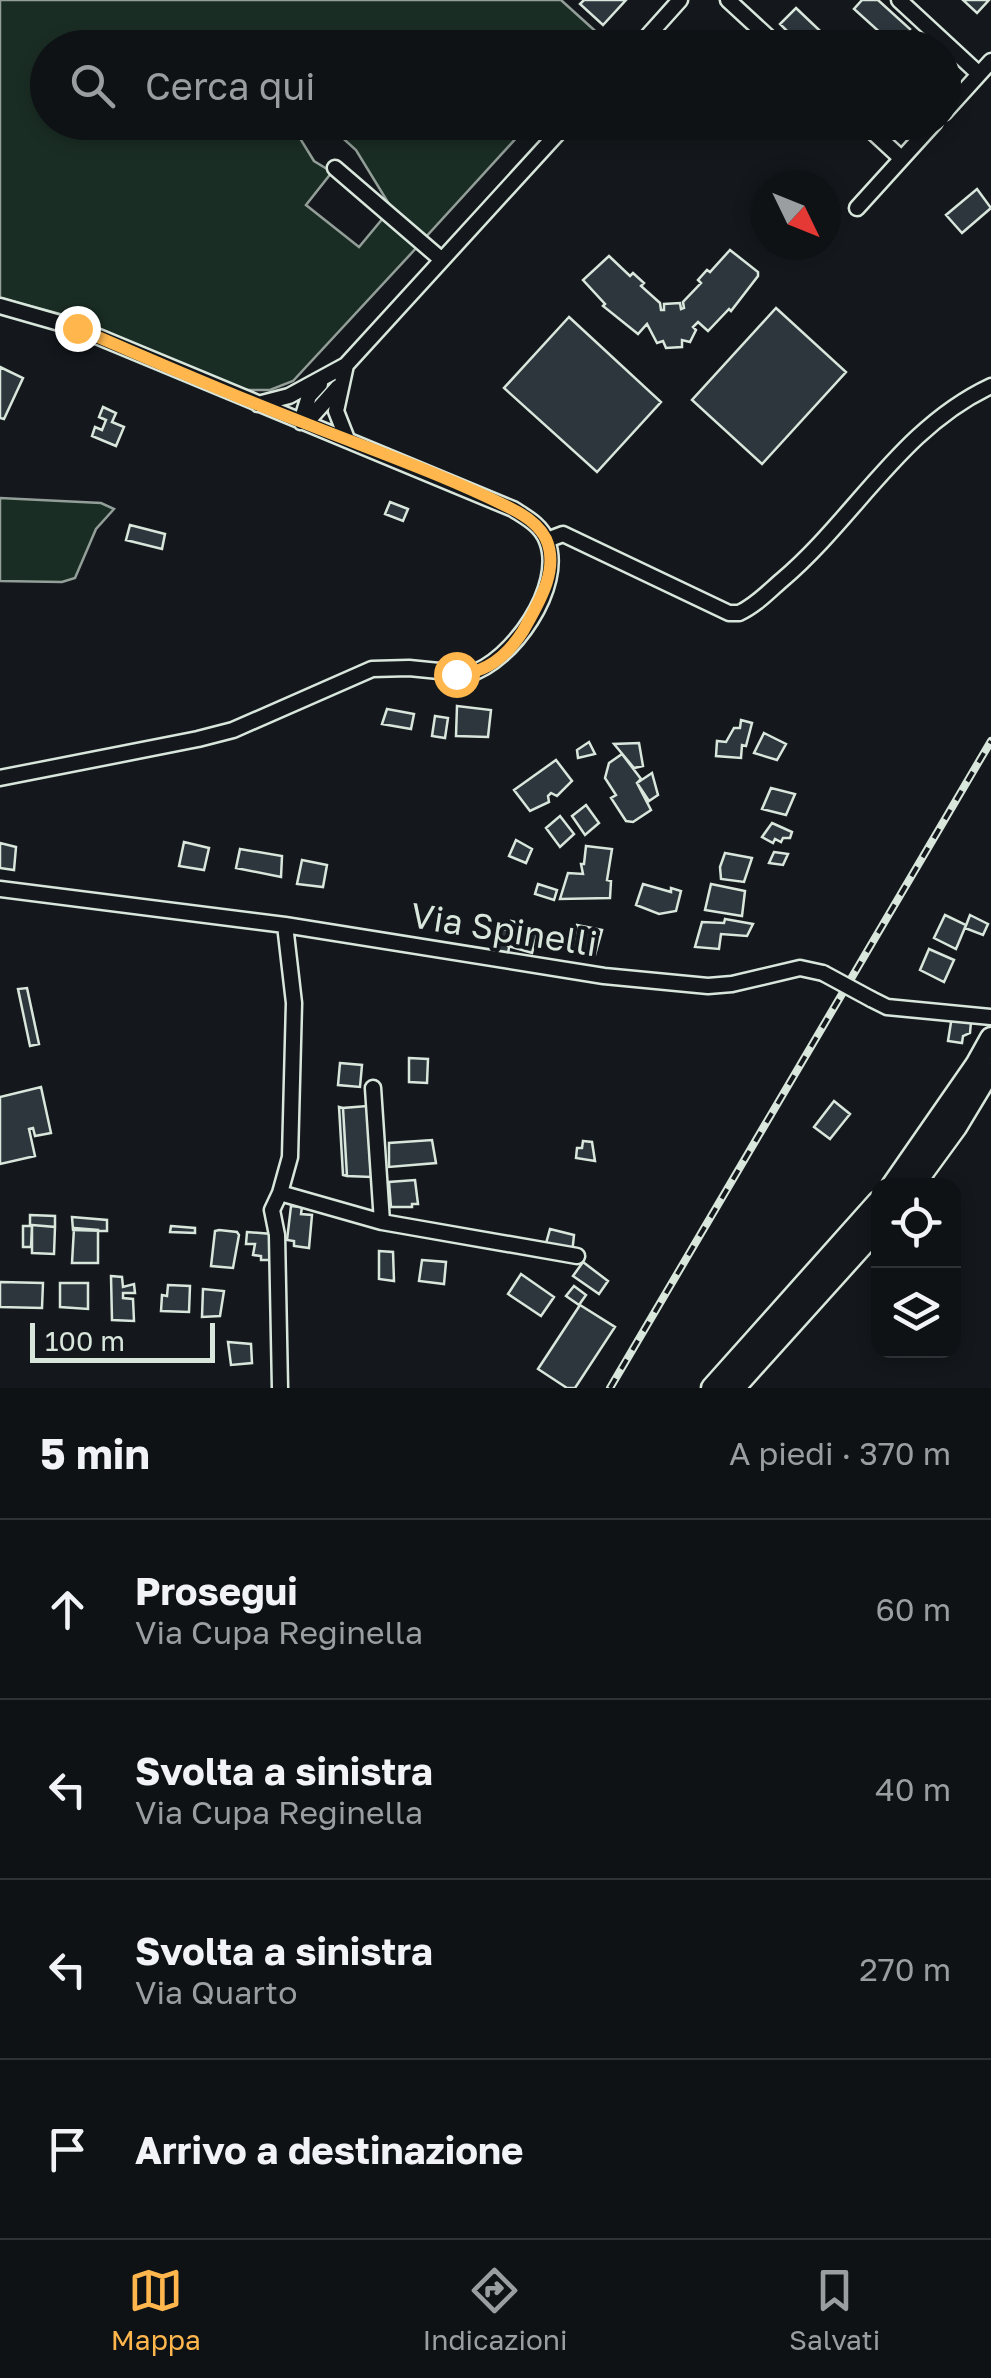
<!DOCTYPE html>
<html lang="it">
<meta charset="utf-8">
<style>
body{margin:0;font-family:"Golos Text",sans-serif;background:#1d2022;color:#f1f3f6}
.controls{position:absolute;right:30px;bottom:30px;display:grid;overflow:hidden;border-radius:20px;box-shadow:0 5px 15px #0003}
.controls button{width:90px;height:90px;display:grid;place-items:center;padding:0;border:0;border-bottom:2px solid #2f3234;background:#0f1215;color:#f1f3f6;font:50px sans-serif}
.compass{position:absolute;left:751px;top:170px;width:90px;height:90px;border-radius:50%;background:#0f1215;box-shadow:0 5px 15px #0003;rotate:133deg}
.scale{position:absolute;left:30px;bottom:25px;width:185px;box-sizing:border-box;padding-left:10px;border:5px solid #d8e6dc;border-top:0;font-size:28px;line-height:35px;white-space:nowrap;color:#d8e6dc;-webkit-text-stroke:8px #14181c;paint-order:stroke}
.stop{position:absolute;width:30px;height:30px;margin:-22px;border:8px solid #ffb74d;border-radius:50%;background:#fff}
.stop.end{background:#ffb74d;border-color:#fff;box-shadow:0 2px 10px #0008}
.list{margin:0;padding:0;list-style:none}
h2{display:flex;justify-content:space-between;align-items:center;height:130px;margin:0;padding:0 40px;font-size:42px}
h2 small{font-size:32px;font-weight:400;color:#9b9ea0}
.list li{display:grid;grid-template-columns:65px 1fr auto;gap:30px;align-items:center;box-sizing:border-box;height:180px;padding:0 40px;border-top:2px solid #2f3234}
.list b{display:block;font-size:38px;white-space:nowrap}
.list p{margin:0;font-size:32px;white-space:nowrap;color:#9b9ea0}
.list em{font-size:32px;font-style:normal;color:#9b9ea0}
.icon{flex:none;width:55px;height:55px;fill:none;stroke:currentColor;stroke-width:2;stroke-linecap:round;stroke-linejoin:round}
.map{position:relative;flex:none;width:991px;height:1388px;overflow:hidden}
.search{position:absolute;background:#0f1215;box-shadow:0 5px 15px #0003;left:30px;right:30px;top:30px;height:110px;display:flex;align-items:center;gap:25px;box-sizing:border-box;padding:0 35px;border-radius:55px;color:#9b9ea0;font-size:38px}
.sheet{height:850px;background:#0f1215}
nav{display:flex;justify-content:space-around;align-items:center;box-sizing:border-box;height:140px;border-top:2px solid #2f3234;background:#0f1215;font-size:28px;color:#9b9ea0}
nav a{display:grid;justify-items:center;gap:5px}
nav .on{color:#ffb74d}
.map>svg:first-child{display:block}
</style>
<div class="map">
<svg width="991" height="1388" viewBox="0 0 991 1388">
<rect width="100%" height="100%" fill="#14181c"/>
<path fill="#1a2d24" stroke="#939e99" stroke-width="2.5" d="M 0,0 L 561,0 L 603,38 L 596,48 L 48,48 L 48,122 L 320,123 L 308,126 L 301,140 L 314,161 L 332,172 L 306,205 L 359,247 L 384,217 L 419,245 L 293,381 L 270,390 L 241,390 L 75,318 L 0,298 Z
M 326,123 L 530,123 L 424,239 L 392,209 L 356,150 Z
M 0,498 L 101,503 L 114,509 L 96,529 L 75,578 L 62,582 L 0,581 Z"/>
<path fill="#2c363c" stroke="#d8e6dc" stroke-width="2.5" d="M 584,0 L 626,0 L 603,25 L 580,4 Z
M 862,0 L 878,0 L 910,29 L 895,46 L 854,9 Z
M 963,0 L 989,0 L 977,13 Z
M 796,8 L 837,47 L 836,48 L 804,48 L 780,24 Z
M 977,189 L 991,208 L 962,233 L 946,215 Z
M 730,250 L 758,272 L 758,276 L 731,311 L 729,309 L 708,331 L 698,322 L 693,327 L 696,330 L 690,342 L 682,340 L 682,347 L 666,348 L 663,341 L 657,343 L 647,324 L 638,334 L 603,306 L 605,304 L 583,280 L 609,256 L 630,276 L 633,273 L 644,283 L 641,286 L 660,303 L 661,310 L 664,310 L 664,304 L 680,303 L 681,309 L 684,308 L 683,302 L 701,283 L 698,280 L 707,270 L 710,272 Z
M 776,308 L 846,372 L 762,464 L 692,400 Z
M 569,317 L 661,402 L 597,472 L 504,388 Z
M 0,367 L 23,378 L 4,419 L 0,418 Z
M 103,407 L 116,413 L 112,422 L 124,427 L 116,446 L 92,436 L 95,427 L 102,430 L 106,420 L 99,417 Z
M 390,502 L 408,509 L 403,521 L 385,514 Z
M 130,525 L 165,534 L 162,549 L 126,540 Z
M 457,706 L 491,710 L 488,737 L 456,736 Z
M 387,709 L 414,714 L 411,729 L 382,724 Z
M 435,716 L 448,718 L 445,738 L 432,736 Z
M 741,720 L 752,723 L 746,746 L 742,745 L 741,758 L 716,756 L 717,741 L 726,742 L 734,728 L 740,728 Z
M 764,733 L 786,744 L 777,760 L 754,753 Z
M 589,742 L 595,754 L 578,758 L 577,750 Z
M 639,743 L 643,766 L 634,768 L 614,744 Z
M 622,754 L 641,779 L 637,783 L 651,810 L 633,822 L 626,821 L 611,798 L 616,795 L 605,778 L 609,763 Z
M 556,760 L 572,781 L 557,796 L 551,793 L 548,796 L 549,802 L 530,811 L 514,790 Z
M 652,773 L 658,795 L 649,801 L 637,783 Z
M 771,788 L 795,794 L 786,815 L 762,809 Z
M 586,805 L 599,823 L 585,835 L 572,816 Z
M 560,816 L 574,834 L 560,847 L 546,828 Z
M 772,823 L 792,832 L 790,838 L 783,838 L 781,842 L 775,839 L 773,843 L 762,837 Z
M 516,840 L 532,849 L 526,863 L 509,856 Z
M 184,842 L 209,848 L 204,870 L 179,866 Z
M 0,843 L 16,847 L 14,870 L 0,868 Z
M 586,846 L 612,849 L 607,880 L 611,881 L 610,898 L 560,899 L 568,873 L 583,874 L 581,864 L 584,864 Z
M 240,849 L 282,856 L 281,877 L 236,868 Z
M 774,852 L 788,854 L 783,865 L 769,863 Z
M 725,853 L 752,858 L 744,882 L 721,879 L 720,867 Z
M 302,860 L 327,865 L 323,887 L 297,884 Z
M 538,884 L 557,890 L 554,900 L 535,894 Z
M 643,884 L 671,892 L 671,888 L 681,891 L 676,911 L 659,914 L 636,905 Z
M 711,884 L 745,891 L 742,916 L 705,910 Z
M 945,915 L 966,925 L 956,949 L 934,938 Z
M 970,915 L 988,924 L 983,935 L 965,928 Z
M 725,919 L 753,924 L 747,936 L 721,934 L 719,949 L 695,947 L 702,922 L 724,923 Z
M 511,921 L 539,928 L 532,953 L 508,946 Z
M 577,925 L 602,930 L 595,955 L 572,950 Z
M 502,928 L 512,932 L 508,953 L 498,951 Z
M 929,949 L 954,960 L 944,982 L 920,970 Z
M 27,988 L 39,1044 L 30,1046 L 18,989 Z
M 952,1016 L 971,1022 L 970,1033 L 963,1036 L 962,1043 L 948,1041 Z
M 409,1058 L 428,1059 L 427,1083 L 409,1082 Z
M 340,1063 L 362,1065 L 360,1087 L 338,1085 Z
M 41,1087 L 51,1133 L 35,1136 L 33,1128 L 29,1129 L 35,1156 L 0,1164 L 0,1097 Z
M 834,1101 L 850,1114 L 830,1139 L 814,1127 Z
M 367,1106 L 371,1177 L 347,1176 L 343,1108 Z
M 339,1107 L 343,1108 L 347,1176 L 343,1175 Z
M 432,1140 L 436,1163 L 389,1167 L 389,1143 Z
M 583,1141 L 592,1142 L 595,1161 L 576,1158 L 577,1148 L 582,1148 Z
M 415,1180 L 418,1204 L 412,1204 L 412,1207 L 391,1207 L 389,1182 Z
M 291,1206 L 302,1207 L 301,1214 L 312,1215 L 309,1248 L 294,1246 L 294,1241 L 287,1240 Z
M 30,1215 L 55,1216 L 55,1227 L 32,1225 L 31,1247 L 23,1247 L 23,1226 L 30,1226 Z
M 72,1217 L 107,1220 L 107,1231 L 73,1230 Z
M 32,1225 L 55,1227 L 54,1254 L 32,1253 Z
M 171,1226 L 195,1228 L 195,1233 L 170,1232 Z
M 74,1228 L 98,1230 L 98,1263 L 72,1263 Z
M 550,1229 L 574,1235 L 572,1254 L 545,1247 Z
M 219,1230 L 237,1232 L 239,1235 L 233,1268 L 211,1266 L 215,1231 Z
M 247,1232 L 272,1234 L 270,1260 L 261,1260 L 261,1256 L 253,1255 L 255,1244 L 246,1244 Z
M 379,1251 L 393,1252 L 394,1281 L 379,1279 Z
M 422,1260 L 446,1262 L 444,1284 L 419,1281 Z
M 583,1262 L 608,1281 L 599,1294 L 573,1276 Z
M 521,1274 L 554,1297 L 541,1316 L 508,1294 Z
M 111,1276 L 122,1277 L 123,1287 L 134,1284 L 135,1293 L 123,1293 L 123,1298 L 133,1299 L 134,1321 L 112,1320 Z
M 0,1282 L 43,1283 L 42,1308 L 0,1307 Z
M 60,1283 L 88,1283 L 88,1309 L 60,1307 Z
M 168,1285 L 190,1286 L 189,1312 L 161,1311 L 162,1295 L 167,1296 Z
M 574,1286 L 586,1295 L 579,1305 L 566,1296 Z
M 203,1289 L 224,1291 L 220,1316 L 202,1317 Z
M 580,1305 L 615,1327 L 575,1388 L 567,1388 L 538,1369 Z
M 228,1342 L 251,1344 L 252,1363 L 231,1365 Z"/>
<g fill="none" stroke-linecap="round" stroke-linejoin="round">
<g stroke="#d8e6dc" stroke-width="19">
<path id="minor" d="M 728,0 L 780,48
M 899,0 L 979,74
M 637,48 L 680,0
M 944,113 L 991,61
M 862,122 L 901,158
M 335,168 L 442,260
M 857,208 L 935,122
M 0,306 L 77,328 L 513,509 C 527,518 541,525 547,541 C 565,586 512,662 469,674 L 409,668 L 372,669 L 233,730 L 198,739 L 0,778
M 346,365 L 336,411 L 347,439
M 258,404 L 289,396 L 346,365 L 568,122
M 301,422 L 309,396 L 320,384
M 301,422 L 313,415 L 338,387
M 547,540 L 563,534 L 729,613 L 739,613 C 755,606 768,592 782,580 C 855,518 901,428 991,386
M 0,889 L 285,925 L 604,976 L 708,986 L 732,984 L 800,968 L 823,973
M 871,999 L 887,1007 L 991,1017
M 373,1088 L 382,1222
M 280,1193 L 382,1222 L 577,1256
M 280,1388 L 277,1235 L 272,1210 L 280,1193 L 290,1157 L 294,1003 L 285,925"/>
</g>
<g stroke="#d8e6dc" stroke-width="25">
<path id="highway" d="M 892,1186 L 976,1065 L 991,1038
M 913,1186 L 956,1127 L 991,1069
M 712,1388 L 878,1202
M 734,1388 L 878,1228"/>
</g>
<use href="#minor" stroke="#14181c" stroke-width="14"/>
<use href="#highway" stroke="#14181c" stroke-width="20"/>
<g stroke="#d8e6dc" stroke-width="8">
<path id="rail" d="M 610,1388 L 991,741"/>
</g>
<use href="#rail" stroke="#14181c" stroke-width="4" stroke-dasharray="11" stroke-linecap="butt"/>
<g stroke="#d8e6dc" stroke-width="19" stroke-linecap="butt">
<path id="minor-bridge" d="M 823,973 L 871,999"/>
</g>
<use href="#minor-bridge" stroke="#14181c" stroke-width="14"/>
</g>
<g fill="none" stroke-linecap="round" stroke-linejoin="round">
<path stroke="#ffb74d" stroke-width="12" d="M 77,328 C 152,360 226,393 302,422 C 372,450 445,475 512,509 C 526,516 539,525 546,539 C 560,570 538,604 523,631 C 507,656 486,674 456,674"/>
</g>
<g text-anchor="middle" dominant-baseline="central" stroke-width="8" stroke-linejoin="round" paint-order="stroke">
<g font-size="35" fill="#d8e6dc" stroke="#14181c">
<text transform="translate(504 929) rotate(9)">Via Spinelli</text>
</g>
</g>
</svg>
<div class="controls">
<button><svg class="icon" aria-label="locate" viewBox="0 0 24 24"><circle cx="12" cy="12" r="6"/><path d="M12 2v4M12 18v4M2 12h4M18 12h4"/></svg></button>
<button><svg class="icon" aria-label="layers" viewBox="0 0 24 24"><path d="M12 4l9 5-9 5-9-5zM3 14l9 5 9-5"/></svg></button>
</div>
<svg class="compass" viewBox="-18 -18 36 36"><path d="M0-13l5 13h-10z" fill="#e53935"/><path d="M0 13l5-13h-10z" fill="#9b9ea0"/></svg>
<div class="scale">100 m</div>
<div class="stop" style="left:456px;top:674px"></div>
<div class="stop end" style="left:77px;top:328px"></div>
<div class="search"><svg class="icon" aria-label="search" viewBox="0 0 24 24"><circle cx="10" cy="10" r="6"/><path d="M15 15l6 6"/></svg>Cerca qui</div>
</div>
<section class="sheet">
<h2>5 min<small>A piedi · 370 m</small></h2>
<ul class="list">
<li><svg class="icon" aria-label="ahead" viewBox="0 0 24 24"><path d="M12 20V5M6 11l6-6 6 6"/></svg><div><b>Prosegui</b><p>Via Cupa Reginella</p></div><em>60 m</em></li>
<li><svg class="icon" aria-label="left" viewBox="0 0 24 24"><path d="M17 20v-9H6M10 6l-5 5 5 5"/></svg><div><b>Svolta a sinistra</b><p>Via Cupa Reginella</p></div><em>40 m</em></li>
<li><svg class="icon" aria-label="left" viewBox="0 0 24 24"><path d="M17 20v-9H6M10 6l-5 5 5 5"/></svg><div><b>Svolta a sinistra</b><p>Via Quarto</p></div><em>270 m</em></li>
<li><svg class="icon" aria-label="arrive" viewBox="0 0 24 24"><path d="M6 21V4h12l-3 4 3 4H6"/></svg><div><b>Arrivo a destinazione</b></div></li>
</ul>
</section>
<nav>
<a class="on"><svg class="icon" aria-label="map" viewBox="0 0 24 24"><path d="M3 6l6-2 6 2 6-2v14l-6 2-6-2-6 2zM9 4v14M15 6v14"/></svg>Mappa</a>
<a><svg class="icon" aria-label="directions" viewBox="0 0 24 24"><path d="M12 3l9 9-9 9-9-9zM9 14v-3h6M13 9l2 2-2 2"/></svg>Indicazioni</a>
<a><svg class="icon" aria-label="saved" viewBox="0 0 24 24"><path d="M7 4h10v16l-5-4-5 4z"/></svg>Salvati</a>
</nav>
